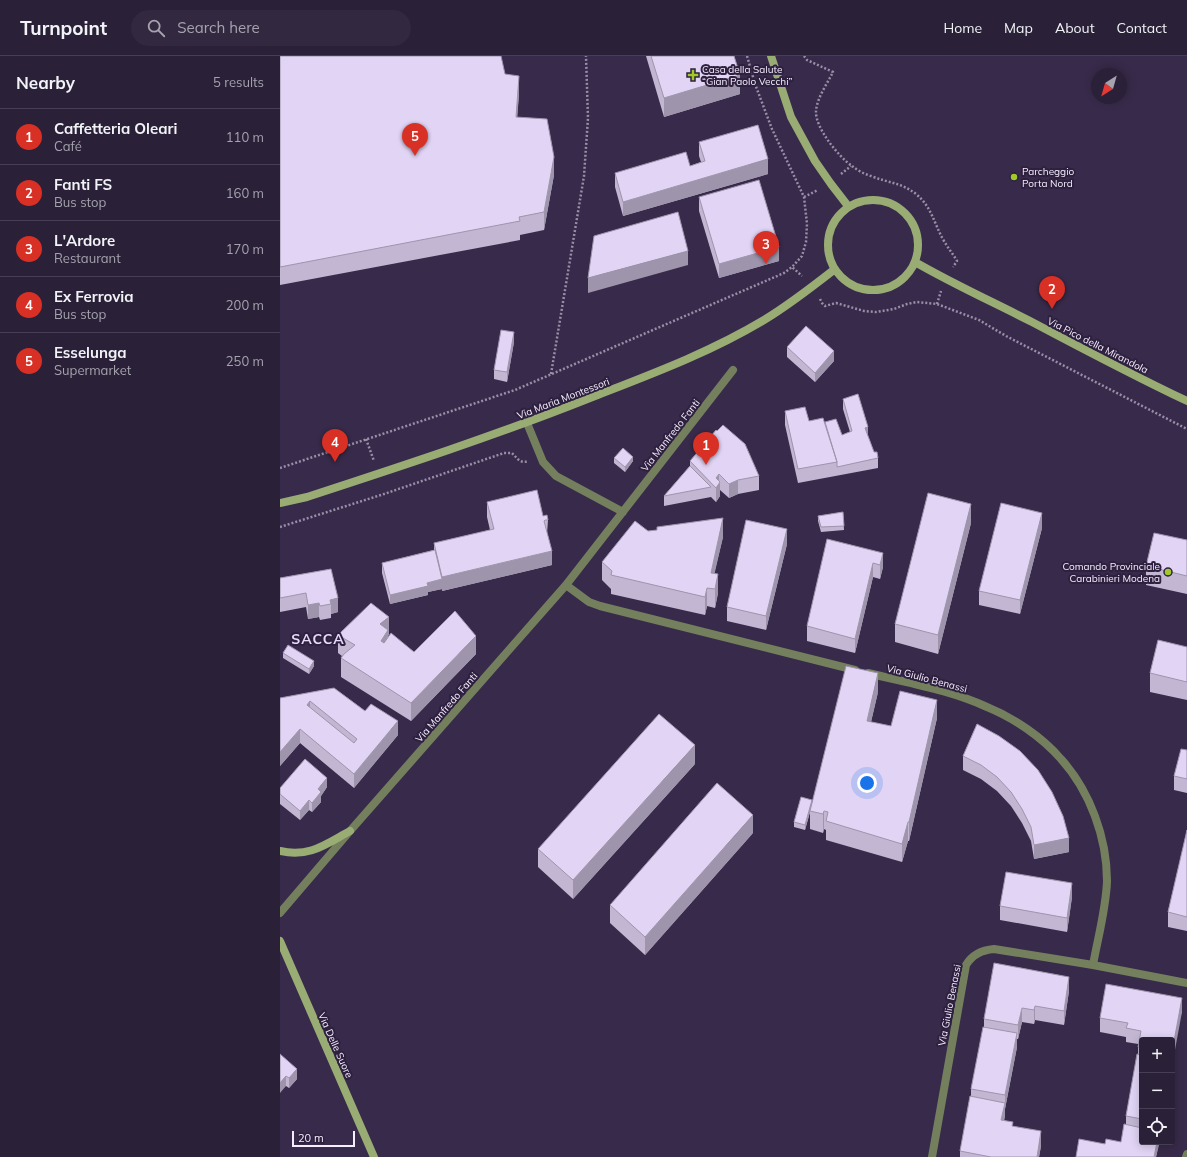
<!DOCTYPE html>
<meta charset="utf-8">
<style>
:root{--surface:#2a2038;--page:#322840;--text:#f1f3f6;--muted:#a5a3ae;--line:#463e53;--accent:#d93025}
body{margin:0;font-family:Mulish,sans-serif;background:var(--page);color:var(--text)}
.controls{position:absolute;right:12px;bottom:12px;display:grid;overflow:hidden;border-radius:4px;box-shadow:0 2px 10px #0003}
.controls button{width:36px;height:36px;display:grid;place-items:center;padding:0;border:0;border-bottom:1px solid var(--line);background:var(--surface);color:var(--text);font:20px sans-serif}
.compass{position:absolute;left:811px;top:12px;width:36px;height:36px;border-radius:50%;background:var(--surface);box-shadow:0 2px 10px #0003;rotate:217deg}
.scale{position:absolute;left:12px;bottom:10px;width:63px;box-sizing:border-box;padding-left:4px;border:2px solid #f5eeff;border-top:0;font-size:11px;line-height:14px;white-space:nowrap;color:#f5eeff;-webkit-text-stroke:3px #2e203f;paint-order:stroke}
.you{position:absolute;left:587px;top:727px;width:14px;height:14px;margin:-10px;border:3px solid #fff;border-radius:50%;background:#1a73e8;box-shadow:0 0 0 6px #1a73e833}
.badge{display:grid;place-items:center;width:26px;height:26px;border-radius:50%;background:var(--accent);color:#fff;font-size:13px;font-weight:700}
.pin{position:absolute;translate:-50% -33px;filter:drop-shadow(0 1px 2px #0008)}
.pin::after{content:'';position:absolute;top:21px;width:14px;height:12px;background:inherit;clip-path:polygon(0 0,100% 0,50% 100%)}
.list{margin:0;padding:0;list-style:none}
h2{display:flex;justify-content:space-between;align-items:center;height:52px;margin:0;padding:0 16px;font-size:17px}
h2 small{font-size:13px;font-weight:400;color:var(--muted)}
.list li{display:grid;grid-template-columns:26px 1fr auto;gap:12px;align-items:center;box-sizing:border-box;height:56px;padding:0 16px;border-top:1px solid var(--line)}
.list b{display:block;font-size:15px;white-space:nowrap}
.list p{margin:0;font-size:13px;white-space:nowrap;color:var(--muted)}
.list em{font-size:13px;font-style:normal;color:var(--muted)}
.icon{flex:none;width:22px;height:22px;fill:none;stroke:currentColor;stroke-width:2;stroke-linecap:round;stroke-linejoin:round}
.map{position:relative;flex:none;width:907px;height:1101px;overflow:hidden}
header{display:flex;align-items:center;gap:24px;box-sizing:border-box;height:56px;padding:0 20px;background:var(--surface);border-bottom:1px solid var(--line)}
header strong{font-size:19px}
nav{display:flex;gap:22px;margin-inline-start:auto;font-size:14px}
.search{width:280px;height:36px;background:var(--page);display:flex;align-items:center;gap:10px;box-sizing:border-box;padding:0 14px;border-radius:22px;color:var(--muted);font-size:15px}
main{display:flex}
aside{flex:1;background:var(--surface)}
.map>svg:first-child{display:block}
</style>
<header>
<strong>Turnpoint</strong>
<div class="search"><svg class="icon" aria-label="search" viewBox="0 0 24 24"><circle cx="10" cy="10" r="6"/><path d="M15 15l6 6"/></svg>Search here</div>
<nav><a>Home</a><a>Map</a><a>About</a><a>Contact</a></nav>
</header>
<main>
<aside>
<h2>Nearby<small>5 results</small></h2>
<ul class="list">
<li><span class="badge">1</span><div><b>Caffetteria Oleari</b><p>Café</p></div><em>110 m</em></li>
<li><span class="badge">2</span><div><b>Fanti FS</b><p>Bus stop</p></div><em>160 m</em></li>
<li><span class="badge">3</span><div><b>L'Ardore</b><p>Restaurant</p></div><em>170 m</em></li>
<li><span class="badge">4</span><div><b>Ex Ferrovia</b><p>Bus stop</p></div><em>200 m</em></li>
<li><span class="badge">5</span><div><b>Esselunga</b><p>Supermarket</p></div><em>250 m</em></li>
</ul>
</aside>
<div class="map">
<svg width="907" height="1101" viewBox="0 0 907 1101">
<rect width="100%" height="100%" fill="#382a4a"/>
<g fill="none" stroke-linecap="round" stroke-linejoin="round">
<path stroke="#998ea7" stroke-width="2.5" stroke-dasharray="2 2" stroke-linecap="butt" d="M467,0L475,28L492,73L524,141L527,168L526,186L522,200L512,211L522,220
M524,0L527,4L553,16C547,28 537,42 536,55C535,72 559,101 572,110C577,114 584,118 591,120C608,127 620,126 636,138C652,151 654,168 664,185C668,192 673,198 677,205L673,211
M561,118L571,110
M524,141L538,134
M540,243L542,247L545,250L556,247L584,255L596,256L614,253L627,248L637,246L657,248L699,264L726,280L907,373
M657,248L661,235
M271,318L304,120L308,62L306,0
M86,383L94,405
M0,412L235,334L504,217L512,211
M0,471L104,438L224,397H232C237,402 240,408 248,405"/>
<path stroke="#74805d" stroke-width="8" d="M247,367L263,406L276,420L343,456
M286,529L309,546L320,550L575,614
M588,617C628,627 670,634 707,651C734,662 762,681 781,703C810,735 827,782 827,825C826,853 818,881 813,909
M0,857L70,775L286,529L453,314
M652,1101L686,909C692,899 701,894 714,893L813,909L907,927
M906,1101L907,1098"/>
<path stroke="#99ac74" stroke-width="8" d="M491,0L511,61L535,105L551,128L568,150
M548 189a45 45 0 1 1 90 0a45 45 0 1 1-90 0Z
M635,206C673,228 713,246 752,266C803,293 854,320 907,345
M0,447L27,441C122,410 217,379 310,342C369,319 429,297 484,264C509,249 532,231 555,213
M0,795C29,802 46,788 70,775
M0,885L94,1101"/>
</g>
<path fill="#c2b6d3" d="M0,0L225,18L239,38L237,61L274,119L264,174L240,179V184L0,229Z
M366,0H454L460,38L384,61Z
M419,86L488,118L343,160L335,131V117L410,110L421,106L419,100Z
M419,141L499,205L439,222L419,155Z
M234,286L227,326L214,323V314Z
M507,291L554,305L535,326L507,301Z
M563,343L588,380L594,396L598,402V412L518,427L505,369V355L529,365L545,366L562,379L570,376L563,353Z
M334,402L353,405L345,416L334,407Z
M410,405L479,420V434L458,438L449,442L440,434V440L436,446L431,441L384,450V440L410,410Z
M207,446L263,460L268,464L267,478L272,509L162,535V533L148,536V539L110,548L102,517V507L154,494V487L210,474L207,461Z
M563,456L564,474L541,476L538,465V460Z
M691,467L658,598L615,586V568Z
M762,472L740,558L699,549V535Z
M368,475L443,481L434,518L438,537L435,552L427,550L425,559L331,538V533L322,524V506Z
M907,484V538L866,529V510Z
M507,488L486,574L447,565V551Z
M603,497V511L600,523L593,521L575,597L527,585V570Z
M51,513L58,556L51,558V562L40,564L39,561L28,563L26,551L0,556V522Z
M58,579L108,580V581L134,596L196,598L131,665L61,621V602L62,600L58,597Z
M907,591V644L870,636V617Z
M3,597L34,610L29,618L3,602Z
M54,632L118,679L74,732L20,687L0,710V642Z
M598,636L591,666L611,670L657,662L629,785H628L622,806L546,784V774L544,773L543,777L530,773V755Z
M697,668L789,796L754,803L751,785L742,767L731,750L717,735L701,723L683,714V700Z
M907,694V737L894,734V720Z
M415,708L293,843L258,811V793Z
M47,731L41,740V746L32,756L29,754L20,764L0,748V732Z
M532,749L525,774L514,771V766Z
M907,774V875L888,871V856Z
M473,777L365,899L330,867V849Z
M792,841L787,876L720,864V850Z
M789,935L784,969L755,964L754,968L742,966L738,983H737V991L725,1053L724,1064L761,1090L759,1101H680V1095L691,1041V1033L704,971V963Z
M902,956L892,984H862V1086H879L876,1101H796L825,1088L841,1086L846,1069V1060L858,998V988L846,986V981L820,976V962Z
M0,998L17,1023L9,1032L6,1030Z"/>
<path fill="#9e94ac" d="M460,19V38L384,61V42Z
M239,20V38L236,79V61Z
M274,101V119L264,174V156Z
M488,103V118L343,160V146Z
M499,191V205L439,222V208Z
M408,195V209L308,237V222Z
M234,276V286L227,326V316Z
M554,295V305L535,326V317Z
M588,371V380L585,372Z
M353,401V405L345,416V411Z
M439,418V428L440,426V440L436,446V422Z
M458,424V438L449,442V428Z
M691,448V467L658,598V579Z
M762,457V472L740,558V544Z
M443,462V481L431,533V517Z
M507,473V488L486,574V560Z
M272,495V509L162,535V521Z
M603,497V511L600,523V509Z
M593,507V521L575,597V583Z
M438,518V537L435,552V533Z
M162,523V533L148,536V539L110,548V539L147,527Z
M427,532V550L425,559V541Z
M58,542V556L51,558V548L50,544Z
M39,547V561L28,563V549Z
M109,561V579L108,580V593L100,586V568Z
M196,580V598L131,665V647Z
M34,605V610L29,618V613Z
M598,617V636L587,683V665Z
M657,644V662L629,785V766Z
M30,645V659L27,649Z
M118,665V679L74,732V718Z
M20,673V687L0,710V696Z
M415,689V708L293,843V824Z
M47,722V731L41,740V746L32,756V747L38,733Z
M29,744V754L20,764V755Z
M532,744V749L525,774V769Z
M544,755V773L543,777V758Z
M473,759V777L365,899V881Z
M628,766V785L622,806V788Z
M789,782V796L754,803V789Z
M792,827V841L787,876V862Z
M789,921V935L784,969V955Z
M902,942V956L892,1010V996Z
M755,950V964L754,968V954Z
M742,952V966L738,983V969Z
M737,977V991L725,1053V1039Z
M17,1013V1023L9,1032V1022Z
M6,1020V1030L0,1037V1027Z
M725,1047V1061L721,1078V1064Z
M761,1075V1090L759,1101H757Z
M877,1086H879V1089L876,1101H874Z"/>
<path fill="#e1d4f5" stroke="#9e94ac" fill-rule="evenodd" d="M0,0H221L225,18L239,20L236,61L267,63L274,101L264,156L239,161L240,165L0,211Z
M371,0H454L460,19L384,42Z
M478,69L488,103L343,146L335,117L406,96L410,110L425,105L419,86Z
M479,124L499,191L439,208L419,141Z
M398,156L408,195L308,222L314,180Z
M526,270L554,295L535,317L507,291Z
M221,274L234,276L227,316L214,314Z
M578,338L588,371L585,372L594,396H597L598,402L557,411V406L545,366L556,363L562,379L572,375L563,343Z
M525,351L529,365L543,362L557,406L518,413L505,355Z
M443,369L465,388L479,420L458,424L449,428L439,418L436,422L440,426L436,432L410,405L436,374L437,375Z
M343,392L353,401L345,411L334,402Z
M410,410L431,431L384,440Z
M257,434L263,460L267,459L268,464H265L264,465L272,495L162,521L154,487L214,473L207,446Z
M648,437L691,448L658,579L615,568Z
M721,447L762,457L740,544L699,535Z
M563,456L564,470L541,471L538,460Z
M443,462L431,517L438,518L435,533L427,532L425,541L331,519L332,515L322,506L355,465L368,475L377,474V471Z
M466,464L507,473L486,560L447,551Z
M874,477L907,484V520L866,510Z
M547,483L603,497L600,509L593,507L575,583L527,570Z
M155,494L162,523L147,527L148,530L110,539L102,507Z
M51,513L58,542L50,544L51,548L40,550L39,547L28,549L26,537L0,542V522Z
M91,547L109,561L100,568L108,574L101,585L104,587L111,577L134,596L175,555L196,580L131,647L61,602L64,598L75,589L58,579Z
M878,584L907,591V626L870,617Z
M8,589L34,605L29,613L3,597Z
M566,610L598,617L587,665L611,670L620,635L657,644L629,766H628L622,788L546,765L548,756L544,755L543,758L530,755Z
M54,632L85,655L91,648L118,665L74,718L20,673L0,696V642ZM30,645L77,683L74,687L27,649Z
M379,658L415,689L293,824L258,793Z
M697,668L719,680L740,695L758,714L772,736L783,760L789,782L754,789L751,771L742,753L731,736L717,721L701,709L683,700Z
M901,693L907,694V723L894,720Z
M25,703L47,722L38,733L41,736L32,747L29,744L20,755L0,738V732Z
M437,727L473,759L365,881L330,849Z
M521,741L532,744L525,769L514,766Z
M907,774V861L888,856Z
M726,816L792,827L787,862L720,850Z
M714,907L789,921L784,955L755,950L754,954L742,952L738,969L704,963Z
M826,928L902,942L892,996V984H862V992L858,991L861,975L846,972L848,967L820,962Z
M703,971L737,977L725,1039L691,1033Z
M0,998L17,1013L9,1022L6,1020L0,1027Z
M857,998L862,999V1063L846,1060Z
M690,1040L725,1047L721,1064L733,1066L732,1070L761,1075L757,1101H711L680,1095Z
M844,1068L862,1072V1086H877L874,1101H796L799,1083L825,1088L826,1083L841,1086Z"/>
<g fill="#a1c92a" stroke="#2e203f" stroke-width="1.5">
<path d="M411 13h4v4h4v4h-4v4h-4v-4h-4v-4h4z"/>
<circle cx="734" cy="121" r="4"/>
<circle cx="888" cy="516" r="4"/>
</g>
<g text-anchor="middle" stroke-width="4" stroke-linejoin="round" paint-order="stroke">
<g font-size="10" fill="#f5eeff" stroke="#2e203f" text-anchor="start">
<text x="422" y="17">Casa della Salute<tspan x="422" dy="12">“Gian Paolo Vecchi”</tspan></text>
<text x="742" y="119">Parcheggio<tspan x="742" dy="12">Porta Nord</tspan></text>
<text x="880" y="514" text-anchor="end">Comando Provinciale<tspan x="880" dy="12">Carabinieri Modena</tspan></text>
</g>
<g font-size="10" fill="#f5eeff" stroke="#2e203f">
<text transform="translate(818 289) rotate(27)" y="4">Via Pico della Mirandola</text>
<text transform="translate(283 342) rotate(-21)" y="4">Via Maria Montessori</text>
<text transform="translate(390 379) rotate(-52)" y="4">Via Manfredo Fanti</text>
<text transform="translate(647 622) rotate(15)" y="4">Via Giulio Benassi</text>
<text transform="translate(166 651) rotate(-49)" y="4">Via Manfredo Fanti</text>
<text transform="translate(669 949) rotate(-79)" y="4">Via Giulio Benassi</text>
<text transform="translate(56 989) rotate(66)" y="4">Via Delle Suore</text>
</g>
<g font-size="14" font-weight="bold" letter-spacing="1" fill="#e6d9fa" stroke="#2e203f">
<text x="38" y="588">SACCA</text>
</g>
</g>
</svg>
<div class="controls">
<button>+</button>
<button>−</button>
<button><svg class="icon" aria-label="locate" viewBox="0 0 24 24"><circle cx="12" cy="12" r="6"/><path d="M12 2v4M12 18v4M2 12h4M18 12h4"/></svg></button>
</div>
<svg class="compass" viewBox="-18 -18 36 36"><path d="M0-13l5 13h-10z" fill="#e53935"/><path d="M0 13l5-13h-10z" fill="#a5a3ae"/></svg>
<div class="scale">20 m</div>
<div class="you"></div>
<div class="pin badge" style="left:426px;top:409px">1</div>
<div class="pin badge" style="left:772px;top:253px">2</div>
<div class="pin badge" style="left:486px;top:208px">3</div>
<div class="pin badge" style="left:55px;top:406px">4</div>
<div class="pin badge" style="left:135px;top:100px">5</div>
</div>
</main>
